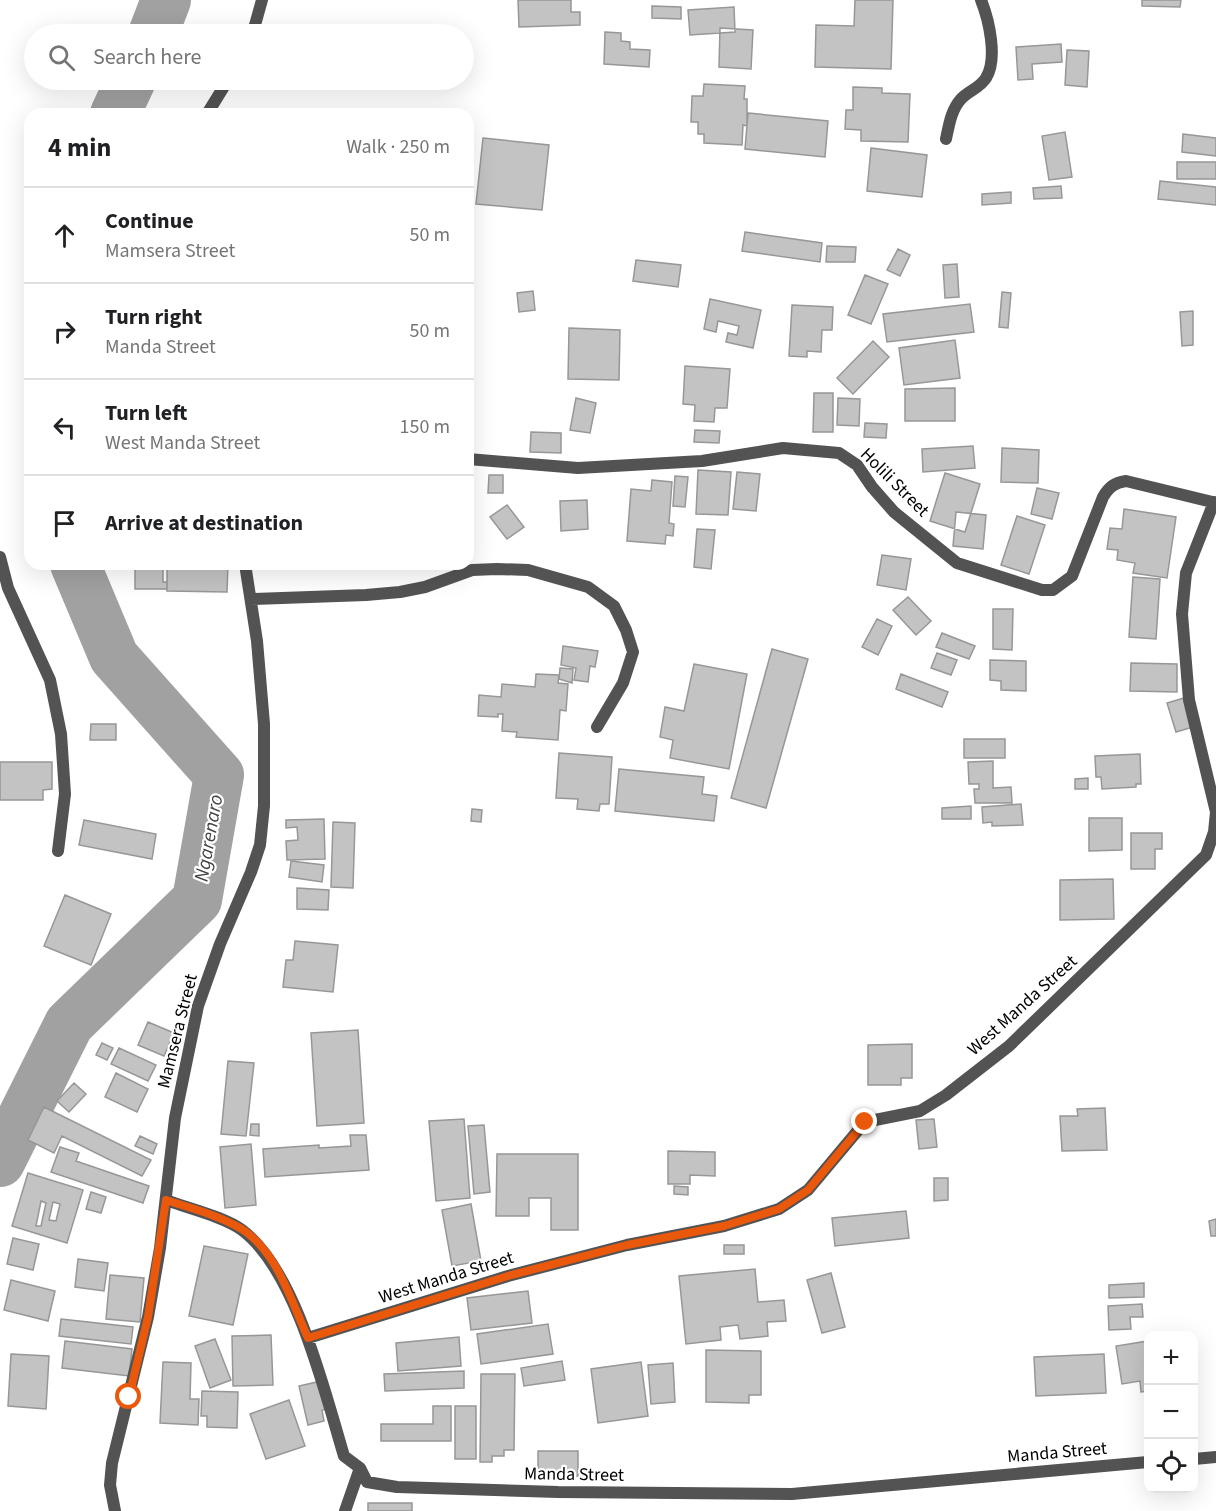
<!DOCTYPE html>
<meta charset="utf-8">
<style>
:root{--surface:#fff;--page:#f2f2f2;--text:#202124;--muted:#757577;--line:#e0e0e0}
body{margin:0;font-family:"Source Sans 3",sans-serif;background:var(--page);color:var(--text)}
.controls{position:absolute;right:18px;bottom:18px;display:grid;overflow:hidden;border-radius:12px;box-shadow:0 6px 24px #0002}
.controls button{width:54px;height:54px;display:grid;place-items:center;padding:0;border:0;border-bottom:2px solid var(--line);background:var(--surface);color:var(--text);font:30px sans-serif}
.stop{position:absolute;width:18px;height:18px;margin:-14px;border:4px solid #ea580c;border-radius:50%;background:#fff}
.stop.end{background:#ea580c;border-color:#fff;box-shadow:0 2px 6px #0008}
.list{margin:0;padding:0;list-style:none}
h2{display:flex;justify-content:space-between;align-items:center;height:78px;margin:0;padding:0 24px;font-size:26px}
h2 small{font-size:20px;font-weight:400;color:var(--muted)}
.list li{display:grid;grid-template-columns:39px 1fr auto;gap:18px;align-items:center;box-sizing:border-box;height:96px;padding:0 24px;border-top:2px solid var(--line)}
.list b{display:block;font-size:22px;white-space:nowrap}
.list p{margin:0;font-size:20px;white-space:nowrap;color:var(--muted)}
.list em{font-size:20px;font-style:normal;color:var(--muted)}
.icon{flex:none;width:33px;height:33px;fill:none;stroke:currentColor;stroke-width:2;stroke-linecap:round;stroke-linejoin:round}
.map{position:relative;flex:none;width:1216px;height:1511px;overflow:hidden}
.search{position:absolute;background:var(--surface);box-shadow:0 6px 24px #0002;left:24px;top:24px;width:450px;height:66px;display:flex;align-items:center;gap:15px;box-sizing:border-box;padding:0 21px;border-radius:33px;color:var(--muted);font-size:22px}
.panel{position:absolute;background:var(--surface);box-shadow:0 6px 24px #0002;left:24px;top:108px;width:450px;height:462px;border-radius:18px}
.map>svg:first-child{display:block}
</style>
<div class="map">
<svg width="1216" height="1511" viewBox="0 0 1216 1511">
<rect width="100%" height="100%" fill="#fff"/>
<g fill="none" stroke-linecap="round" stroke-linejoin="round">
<path stroke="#a1a1a1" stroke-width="50" d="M153,34L166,0
M115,114L131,80
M0,1162L69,1024L197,900L219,775L114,657L75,564"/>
</g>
<path fill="#c3c3c3" stroke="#979797" stroke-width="1.5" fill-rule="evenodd" d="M518,0H571V12H580V25L519,27Z
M855,0H893L891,69L815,67L816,25L854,26Z
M1142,0H1181L1180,7L1142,6Z
M652,6L681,7V19L652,18Z
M734,7L735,32L690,35L688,10Z
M720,28L753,30L751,69L719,67Z
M605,32L621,33V41L630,42V49L650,50L649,67L604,64Z
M1061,44L1062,62L1032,64L1033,79L1018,80L1016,47Z
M1067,50L1089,51L1087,87L1065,85Z
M704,84L745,86L744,99H747V126L743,125L742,145L704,143V134H698V122H691L692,96H703Z
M853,87L882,88V93L910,94L908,142L861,141V130L845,129L846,110H853Z
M748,113L828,121L825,157L745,149Z
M1065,132L1072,177L1049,180L1042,136Z
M1183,134L1216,138V156L1182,152Z
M483,138L549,145L542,210L476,204Z
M871,148L927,155L922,197L867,191Z
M1177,162H1216V179H1177Z
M1160,181L1216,187V205L1158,199Z
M1061,186L1062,198L1034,199L1033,188Z
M1011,192V203L982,205V194Z
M745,232L822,243L820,262L742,251Z
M827,246L856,247L855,262H826Z
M898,249L910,255L900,276L887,270Z
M636,260L681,265L678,287L633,281Z
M957,264L959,297L945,298L943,265Z
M865,275L888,284L871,324L848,315Z
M533,291L535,310L519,312L517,293Z
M1002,292L1011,293L1008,328L999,327Z
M710,299L761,310L753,348L726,342L728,333L737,335L739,326L718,321L716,332L704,329Z
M970,304L974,332L887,342L883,314Z
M792,305L833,307L832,330H822L821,352L807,351V357L789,356Z
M1193,311V345L1182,346L1180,312Z
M569,328L620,330L619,380L568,379Z
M955,340L960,378L904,385L899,348Z
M873,341L889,357L853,394L837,378Z
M685,366L730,369L727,408H715L714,422L694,421L695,405L683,404Z
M468,388H470V416H468Z
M955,388V421H905V389Z
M814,393H833V432H813Z
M576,398L596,403L590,433L570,430Z
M838,398L860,399L859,426L837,425Z
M865,423L887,424L886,438L864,437Z
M695,430L720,431L719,443L694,442Z
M531,432L561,433V453L530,452Z
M973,446L975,468L923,472L922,449Z
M1002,448L1039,450L1038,483L1001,482Z
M698,470L731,472L728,515L696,514Z
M737,472L760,474L756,511L733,509Z
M945,473L980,484L965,532L930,521Z
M489,475H503V493H488Z
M675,476L688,477L685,507L673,506Z
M652,480L672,482L669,523L674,524L673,536L666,535L665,544L627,541L631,489L651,491Z
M1037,488L1059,493L1052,519L1031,514Z
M587,500L588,529L561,531L560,501Z
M507,505L524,527L507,539L490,517Z
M1124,509L1176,517L1167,578L1133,573L1135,563L1117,560L1118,550L1107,549L1110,528L1122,529Z
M956,512L986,515L983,549L953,546Z
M1017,516L1045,525L1029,574L1001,565Z
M697,529L715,530L711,569L694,567Z
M882,555L911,559L906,590L877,585Z
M135,564L167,566V589H135Z
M163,564H228L227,592L167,591V582H163Z
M1133,577L1160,579L1156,639L1129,637Z
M908,597L931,621L916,635L893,610Z
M993,609H1013L1012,650L993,649Z
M877,619L892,626L878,655L862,647Z
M942,633L975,646L969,659L936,647Z
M563,646L598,651L595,667L590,666L588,682L574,680L576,668L561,665Z
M772,649L808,659L766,808L731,798Z
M937,653L957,660L951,675L931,668Z
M990,660L1026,661V691L1001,690V681L990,680Z
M1131,663L1177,664V692L1130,691Z
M694,664L747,674L729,769L670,758L673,740L660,737L665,707L684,711Z
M560,668L573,669L572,683L559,679Z
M536,674L559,675L558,683L568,684L566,711L560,710L558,740L516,737L517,732L502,731L503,714H498V717L478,716L479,695L501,697L502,684L535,687Z
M901,674L948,692L942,707L896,689Z
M1184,698L1193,727L1176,732L1167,703Z
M91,724H116V740H90Z
M964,739H1005V758H964Z
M559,753L612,757L609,804H600L599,811L577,809L578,799L556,798Z
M1140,754L1141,784H1136V787L1102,789L1101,777H1096L1095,756Z
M993,761V788L1011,787L1012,803H975L974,789H979V784H969L968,762Z
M0,762H52V789L43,790V800H0Z
M619,769L704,777L702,794L717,796L714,821L615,811Z
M1088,778V789H1075V779Z
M1021,804L1023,825L992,826V822L983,823L982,807Z
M971,806V819H942V808Z
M472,809L482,810L481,822L471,821Z
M1089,818H1122V850L1089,851Z
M324,819L325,859L287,860L286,841L298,840L297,827L286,828V820Z
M84,820L156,834L152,859L79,845Z
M333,822L355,823L353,888L331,887Z
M1131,833H1162V849H1155V869H1131Z
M291,861L324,865L322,882L289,877Z
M1113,879L1114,919L1060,920V880Z
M297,888L329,890L328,910L297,909Z
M65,895L111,914L91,965L44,946Z
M295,941L338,945L333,992L283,987L286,960H293Z
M148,1022L174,1033L164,1056L138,1045Z
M358,1030L364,1123L317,1126L311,1033Z
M102,1043L113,1048L107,1060L96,1055Z
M912,1044V1078H901V1085H868V1045Z
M119,1048L156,1065L148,1081L111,1064Z
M228,1061L254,1063L246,1136L221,1134Z
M116,1073L148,1089L137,1112L105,1097Z
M74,1083L86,1094L69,1112L57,1101Z
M44,1107L151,1160L142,1176L62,1136L54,1153L28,1140Z
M1105,1108L1107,1150L1062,1151L1060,1116H1078L1077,1109Z
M464,1119L470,1198L436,1201L429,1121Z
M934,1119L937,1147L919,1149L916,1120Z
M251,1124H259V1136L250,1135Z
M484,1125L490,1192L474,1194L468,1126Z
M350,1135H366L369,1170L265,1177L263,1149L319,1145V1148L351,1146Z
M140,1136L157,1144L153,1154L135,1146Z
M251,1144L256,1205L225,1208L220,1147Z
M60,1147L79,1153L76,1161L149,1186L143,1203L51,1172Z
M668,1151L715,1152V1176L690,1175V1184H668Z
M497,1154H578V1230H551V1198H529V1216H496Z
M28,1173L83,1190L67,1243L12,1226ZM41,1201L46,1203L41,1226H36ZM53,1202L60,1204L56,1221L49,1220Z
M934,1178H948V1200L934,1201Z
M674,1186L688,1187V1195L674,1194Z
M91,1192L106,1197L101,1213L86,1209Z
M471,1204L481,1261L452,1266L442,1210Z
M906,1211L909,1238L835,1246L832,1218Z
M1216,1219V1236H1211L1209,1221Z
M13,1238L39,1244L33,1270L7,1264Z
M724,1245H744V1254H724Z
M204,1246L248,1254L233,1325L189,1316Z
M78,1259L108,1263L104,1291L75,1287Z
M755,1269L758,1302L784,1300L786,1321L767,1322L768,1336L740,1339L738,1325L720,1327L721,1340L686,1344L679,1276Z
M831,1273L845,1327L822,1333L807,1280Z
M110,1275L144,1278L140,1322L106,1319Z
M11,1280L55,1291L48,1321L4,1310Z
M1144,1283V1297L1109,1298V1285Z
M528,1291L532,1323L471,1330L467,1298Z
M1142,1304L1143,1317H1130L1131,1329L1109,1330L1108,1306Z
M61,1319L133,1327L131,1344L59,1336Z
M548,1324L553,1354L481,1364L477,1334Z
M271,1335L273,1385L233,1386L232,1336Z
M459,1337L461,1366L398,1371L396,1343Z
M215,1339L231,1380L210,1388L195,1346Z
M65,1341L132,1349L129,1376L62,1368Z
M1148,1341V1391L1141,1392L1140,1381L1122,1384L1116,1346Z
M706,1350L761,1351V1395H749V1403L706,1402Z
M11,1354L49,1356L46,1409L8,1406Z
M1104,1354L1106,1393L1036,1396L1034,1357Z
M562,1361L565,1380L524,1386L521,1368Z
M163,1362L191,1363L190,1399H199L198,1425L160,1423Z
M641,1362L648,1416L598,1423L591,1369Z
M673,1363L675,1402L651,1404L648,1365Z
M464,1371V1388L385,1391L384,1374Z
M481,1374H515L514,1450H504V1456H492V1462H480Z
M321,1381L327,1409L322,1410L324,1421L308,1425L299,1386Z
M202,1391L238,1392L237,1428L207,1427V1416H201Z
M289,1400L305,1446L266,1459L250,1414Z
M433,1406H451V1441H381V1424H433Z
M455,1406H476V1459H455Z
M538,1451H578V1476L538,1477Z
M368,1503H412V1511H368Z"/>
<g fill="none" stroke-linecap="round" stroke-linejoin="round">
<path stroke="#535353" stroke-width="12" d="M251,34L255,25L262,0
M207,114L228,80
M946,139C949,125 951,110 961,99C968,91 980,88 986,78C998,59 989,20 981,0
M468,459L578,468L702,461L783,448L839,453L857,465L872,487L894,512L957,563L1042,590H1053L1072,576L1103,497C1109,487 1114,483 1126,481L1216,503
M0,557L8,588L50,680L61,734L65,794L58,851
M252,599L366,595L400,592L425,587L472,570L497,569L528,570L588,587L614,606L626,630L633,652L623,683L597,727
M166,1200C187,1208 225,1217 242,1230C296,1270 325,1393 344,1456L360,1468L367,1482L397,1487L558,1492L792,1494L1148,1462
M308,1338L508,1276L627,1245L724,1226L779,1209L808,1190L865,1122L920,1111L946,1095L1009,1046L1206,855L1214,832L1216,812L1189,700L1182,614L1186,573L1214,502
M1194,1459L1216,1457
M115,1511L110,1485L112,1463L148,1317L160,1248L175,1118L198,1006L220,944L251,872L260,845L264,806V724L257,641L245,564
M345,1511L360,1468"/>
</g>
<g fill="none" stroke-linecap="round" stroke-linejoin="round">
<path stroke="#ea580c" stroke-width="8" d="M129,1397L148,1317L166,1200C190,1208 218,1215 240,1228C277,1250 291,1301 308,1338L508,1276L627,1245L724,1226L779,1209L808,1190L865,1122"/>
</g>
<g text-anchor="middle" stroke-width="4.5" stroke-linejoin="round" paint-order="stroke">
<g font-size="18" fill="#000" stroke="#fff">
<text transform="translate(895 482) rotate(45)" y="6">Holili Street</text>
<text transform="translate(1022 1005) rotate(-42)" y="6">West Manda Street</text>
<text transform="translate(177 1031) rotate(-76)" y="6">Mamsera Street</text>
<text transform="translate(446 1277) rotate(-17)" y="6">West Manda Street</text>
<text transform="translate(1057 1452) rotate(-5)" y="6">Manda Street</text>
<text transform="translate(574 1474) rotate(1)" y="6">Manda Street</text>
</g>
<g font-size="20" font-style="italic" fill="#424242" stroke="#fff">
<text transform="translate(208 838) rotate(-80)" y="7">Ngarenaro</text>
</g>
</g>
</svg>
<div class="controls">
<button>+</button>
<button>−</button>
<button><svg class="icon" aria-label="locate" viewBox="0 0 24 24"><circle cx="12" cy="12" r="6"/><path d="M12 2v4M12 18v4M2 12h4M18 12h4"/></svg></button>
</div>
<div class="stop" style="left:129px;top:1397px"></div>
<div class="stop end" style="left:865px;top:1122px"></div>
<div class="search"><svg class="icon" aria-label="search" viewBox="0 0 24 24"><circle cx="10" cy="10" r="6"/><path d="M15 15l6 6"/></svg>Search here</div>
<section class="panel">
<h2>4 min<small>Walk · 250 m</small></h2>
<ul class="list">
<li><svg class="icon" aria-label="ahead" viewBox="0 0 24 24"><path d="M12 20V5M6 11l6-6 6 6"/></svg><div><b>Continue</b><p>Mamsera Street</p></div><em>50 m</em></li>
<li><svg class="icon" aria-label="right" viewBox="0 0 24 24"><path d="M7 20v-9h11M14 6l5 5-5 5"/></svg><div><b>Turn right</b><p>Manda Street</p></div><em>50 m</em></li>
<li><svg class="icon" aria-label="left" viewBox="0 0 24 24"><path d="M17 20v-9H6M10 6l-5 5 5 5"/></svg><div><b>Turn left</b><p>West Manda Street</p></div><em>150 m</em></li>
<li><svg class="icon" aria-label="arrive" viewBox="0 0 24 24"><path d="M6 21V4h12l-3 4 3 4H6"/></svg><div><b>Arrive at destination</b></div></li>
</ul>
</section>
</div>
